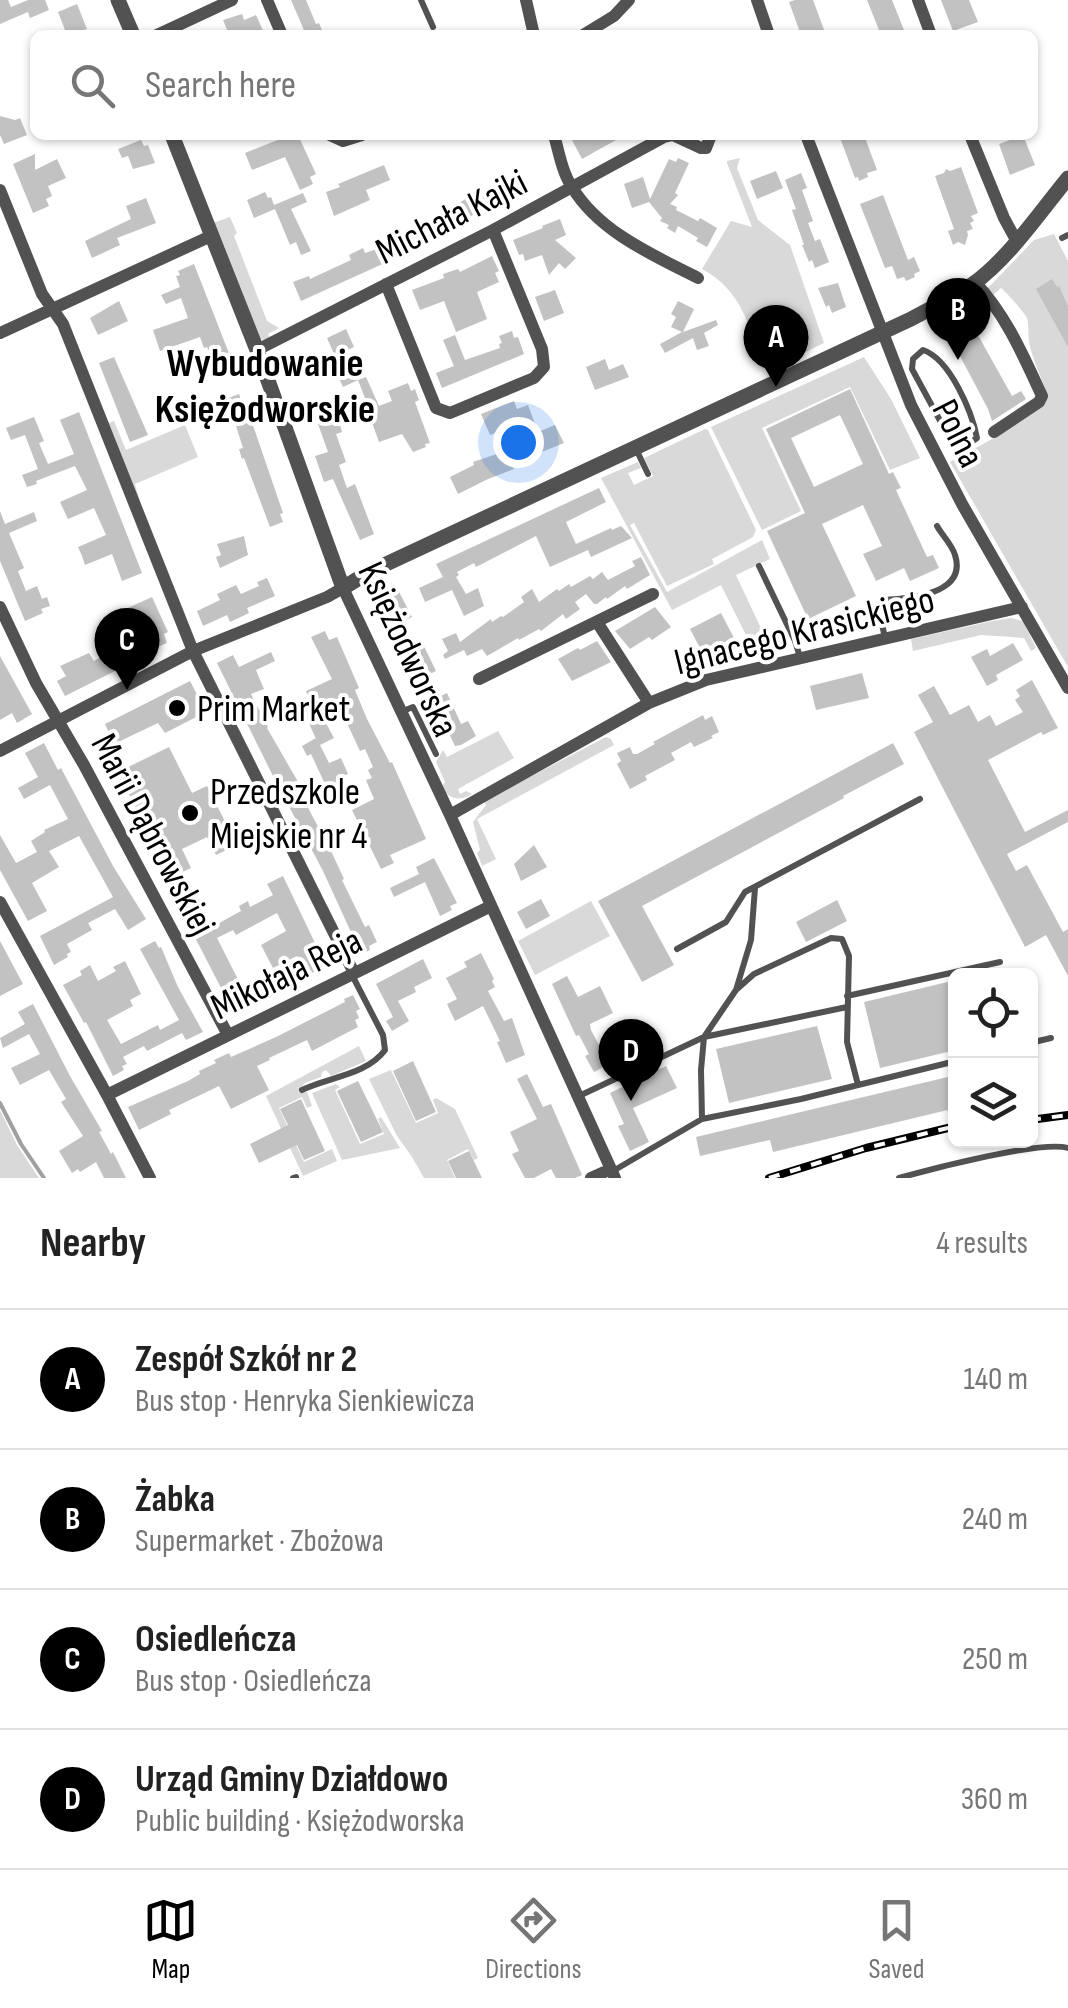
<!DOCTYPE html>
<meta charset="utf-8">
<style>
:root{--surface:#fff;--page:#f6f6f6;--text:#222;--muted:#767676;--line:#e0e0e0;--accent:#000}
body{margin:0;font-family:"Sofia Sans Condensed",sans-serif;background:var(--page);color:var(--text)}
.controls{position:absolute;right:30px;bottom:30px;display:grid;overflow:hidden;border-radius:15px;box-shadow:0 2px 8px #0004}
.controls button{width:90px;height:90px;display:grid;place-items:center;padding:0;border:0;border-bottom:2px solid var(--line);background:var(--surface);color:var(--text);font:50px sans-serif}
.you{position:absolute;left:518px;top:442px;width:35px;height:35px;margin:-25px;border:8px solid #fff;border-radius:50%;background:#1a73e8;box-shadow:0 0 0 15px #1a73e833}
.badge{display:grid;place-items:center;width:65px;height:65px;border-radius:50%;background:var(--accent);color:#fff;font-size:32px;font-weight:700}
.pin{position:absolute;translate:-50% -82px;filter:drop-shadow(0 2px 5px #0008)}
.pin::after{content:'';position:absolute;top:52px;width:35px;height:30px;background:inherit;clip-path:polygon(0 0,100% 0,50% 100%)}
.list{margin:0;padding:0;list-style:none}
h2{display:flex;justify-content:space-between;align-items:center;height:130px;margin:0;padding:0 40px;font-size:42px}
h2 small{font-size:32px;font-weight:400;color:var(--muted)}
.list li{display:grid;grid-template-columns:65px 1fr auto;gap:30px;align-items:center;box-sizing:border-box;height:140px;padding:0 40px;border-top:2px solid var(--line)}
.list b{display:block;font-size:38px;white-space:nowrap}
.list p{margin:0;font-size:32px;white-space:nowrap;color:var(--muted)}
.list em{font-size:32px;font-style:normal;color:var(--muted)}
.icon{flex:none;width:55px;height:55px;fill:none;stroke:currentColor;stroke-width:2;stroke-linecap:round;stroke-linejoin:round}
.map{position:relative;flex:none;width:1068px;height:1178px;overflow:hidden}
.search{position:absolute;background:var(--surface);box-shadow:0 2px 8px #0004;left:30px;right:30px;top:30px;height:110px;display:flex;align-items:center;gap:25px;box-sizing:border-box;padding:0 35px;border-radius:15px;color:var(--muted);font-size:38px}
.sheet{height:690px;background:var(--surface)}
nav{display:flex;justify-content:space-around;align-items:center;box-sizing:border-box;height:140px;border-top:2px solid var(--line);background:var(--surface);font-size:28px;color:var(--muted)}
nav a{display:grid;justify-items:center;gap:5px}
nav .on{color:var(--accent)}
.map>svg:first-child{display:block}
</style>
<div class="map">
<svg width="1068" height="1178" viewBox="0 0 1068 1178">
<rect width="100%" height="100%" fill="#fff"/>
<path fill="#d9d9d9" d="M740,158L737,168L758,220L790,245L824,343L767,371C748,330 745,292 702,269L731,221L752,227L727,163V161Z
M230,217L237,233L234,236L267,321L279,328L268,334L270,338L264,340L260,339L213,223Z
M1054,234L1068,261V667L950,462L994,438L1045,389C1040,374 1032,358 1029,342C1028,334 1029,325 1027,318C1025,313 1005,291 1001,288L993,295L987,289L1034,240Z
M864,357L891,399L920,458L890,470L850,387L762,428L801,511L762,530L711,427Z
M114,421L126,450L185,425L198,457L135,484L141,506L109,423Z
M705,429L708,430L756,530L753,537L712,559L714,564L667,586L634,523L630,525L667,592L762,540L770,559L736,575L766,639L774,636L775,640L780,638L783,644L754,651L721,585L672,610L601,478L638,462L641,468L628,473L634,485L653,476L644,458Z
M1011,618L1023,621L1036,648L1031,651L1024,638L981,635L913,651L911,639L992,621Z
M498,731L514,758L458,789L460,794L466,791L472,794C460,802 450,799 441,788L445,782L436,762L443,750L447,757Z
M606,737L611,739L614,745L477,819L496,859L482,866L477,853L480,850L473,822L486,805L484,801Z
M591,901L610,936L535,975L518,941Z
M359,1046L366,1061L331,1076L326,1070L322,1072L321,1077L305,1083L300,1088L301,1093L307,1092L312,1106L307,1108L302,1097L279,1108L304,1162L332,1149L337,1161L303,1176L266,1096Z
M391,1070L416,1123L438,1113L433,1100L436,1098L455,1109L478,1158L474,1160L468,1149L447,1160L455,1178H424L412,1157L397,1136L369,1079Z
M336,1084L340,1087L335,1090L360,1144L384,1134L378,1119L381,1117L400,1148L342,1160L312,1093Z
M0,1110L17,1145L39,1178H0Z"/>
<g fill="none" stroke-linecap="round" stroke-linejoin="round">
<path stroke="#a0a0a0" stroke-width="4" d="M0,1103L21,1144L44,1178"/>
</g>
<path fill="#c2c2c2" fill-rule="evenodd" d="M0,0H8L11,7L28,0H45L49,10L30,18L28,12L0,24Z
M291,0H306L316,24L319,23L324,35H306Z
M795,0H813L826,35H801L789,2Z
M867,0H892L906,35H881Z
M941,0H969L978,22L953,31Z
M77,4L87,29L67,35L58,12Z
M242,14L244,20L256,15L265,35H229L223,20Z
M0,116L15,120L20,118L27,135L4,144L0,135Z
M278,135H298L316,174L310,177L313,184L300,190L285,157L252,170L245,153L280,139Z
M581,135H625L582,159L572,140Z
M839,135H864L877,170L867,173L868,177L859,181L858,177L855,178Z
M1023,135L1035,165L1010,175L999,144Z
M141,140L144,146L148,145L155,163L133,169L128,156L122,158L118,149Z
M35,154V170L57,159L66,178L48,186L52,196L46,199L49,206L33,213L13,164Z
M678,158L689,163L675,193L678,195L670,204L677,207L676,210L698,221L700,218L717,228L707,247L696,241L698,238L678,226L675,233L667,228L669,225L660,221L662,218L649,202L632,208L624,184L643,177L650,199L669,159L676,162Z
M384,165L390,180L366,190L370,200L334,216L326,192L340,187L338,184Z
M961,167L978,213L971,216L974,221L970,223L973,229L967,231L968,235L965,245L958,242L953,245L948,231L954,229L935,176L944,173L946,169L950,171Z
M776,171L783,188L757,199L750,181Z
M801,173L807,188L802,190L813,221L808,223L815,241L820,239L829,262L815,268L812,260L809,262L802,245H804L792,210L796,209L785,180Z
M503,182L510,195L434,236L427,223L472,195L474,198Z
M265,192L268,198L271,197L274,205L303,193L307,202L291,209L311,251L301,255L296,242L290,245L275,209L254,218L247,200Z
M883,195L908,260L914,257L920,271L914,274L915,277L906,281L904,277L897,279L892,266L885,268L860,204Z
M146,198L156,223L117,238L120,245L92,258L85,241L131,219L126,206Z
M560,219L566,235L555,240L576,258L565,269L559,263L549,275L542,255L525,261L523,254L519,255L513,240L543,228L542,226Z
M405,232L413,247L387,262L301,301L293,282L309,276L310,279L351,260L349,255L363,248L365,253L377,249Z
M492,256L499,271L495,273L499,282L477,292L487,319L456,332L444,301L420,310L412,290L444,278L443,274L458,269L460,272Z
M194,264L236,371L221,377L211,350L209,351L207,347L204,348L200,337L160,351L153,330L188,318L181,298L166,304L161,295L180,287L176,276L180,275L178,271Z
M1052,279L1057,287L1059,286L1068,306V347L1036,289Z
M838,283L846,307L832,313L829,305L826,307L818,288Z
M555,290L564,313L544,321L535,297Z
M119,301L128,321L98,335L90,318Z
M678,301L694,309L683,332L716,320L718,325L704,333L709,346L697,350L693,338L665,353L660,344L682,332L671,327L676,317L671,314Z
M972,316L977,326L974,328L1012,396L1021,391L1026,399L992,421L988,409L951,339L954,338L949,329Z
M346,329L354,347L345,351L358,380L343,387L333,365L300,377L294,359L312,353L315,361L334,354L327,338Z
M512,331L514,338L518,337L524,354L442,388L436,373L454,366L443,340L455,335L465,360L500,348L499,344L502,343L499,336Z
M114,357L148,435L130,442L99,363Z
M605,359L609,370L623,364L629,377L595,390L586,367Z
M366,377L379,406L392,401L388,391L408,383L411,391L415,389L419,400L415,402L430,443L425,444L426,447L413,452L402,434L379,442L366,406H368L358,380Z
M850,389L889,474L893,472L901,488L896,490L927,557L933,555L939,568L910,581L904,568L876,581L863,554L882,546L863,505L822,524L856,596L808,619L767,531L805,513L766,429ZM840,415L863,464L814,487L791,438Z
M239,394L242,403L245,402L283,513L280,514L283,522L270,527L244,458L242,459L239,449L243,448L236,426L231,418L225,420L222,413L219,414L215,403Z
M514,401L517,409L528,405L538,432L555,425L564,443L512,464L514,469L488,479L458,494L450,477L474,465L473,462L517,447L510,427L490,435L481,414Z
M79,412L142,573L122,581L112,554L85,565L82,556L78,547L106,535L94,508L68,519L60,502L87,490L75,466L36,481L37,484L27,487L22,475L38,469L25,435L11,440L6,428L34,417L44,441L39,443L48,464L74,454L60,420Z
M333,416L335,422L339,421L342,432L336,434L346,462L339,465L347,488L355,484L374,534L360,540L333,479L324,482L315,456L328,452L317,421Z
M599,488L606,502L566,522L576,544L611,528L612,530L621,526L632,538L591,557L588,550L550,567L536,536L476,567L474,563L457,572L459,575L456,577L466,594L478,588L484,606L464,616L452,590L425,602L419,588L443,577L436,564Z
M0,511L5,524L34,512L37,521L9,533L24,568L18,571L26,591L37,586L42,599L47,597L50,606L41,609L43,613L25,621L0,561Z
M244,536L248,555L220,568L216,557L221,555L217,544Z
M641,557L650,575L627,589L625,586L607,599L606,597L597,604H594L586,594L575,602L580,609L566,619L563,614L541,631L539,629L519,640L518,638L487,656L482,649L467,656L464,650L445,659L443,655L448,651L442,639L456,633L460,642L491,619L492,622L501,616L503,617L524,602L521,597L532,589L539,602L557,589L559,591L569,584L571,587L590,576L593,579L602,572L608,580L635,566L632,561Z
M267,578L275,596L247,608L249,613L230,622L227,615L203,626L197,611L220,600L217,594L236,585L241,594L259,586L257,582Z
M395,584L412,617L397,624L387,603L383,605L379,597L381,590Z
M152,597L168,632L164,634L167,643L133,657L135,661L65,696L57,681L66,676L60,666L89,653L94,661L120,646L118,641L130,636L119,612Z
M655,607L671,627L652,640L649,637L630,649L615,631Z
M721,613L734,638L718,646L717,643L709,647L707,644L700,648L690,629Z
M325,631L329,640L337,637L359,688L355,690L367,719L390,763L392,762L426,839L390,855L394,863L381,869L352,810L374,799L366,780L372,778L368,770L373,767L365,749L360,751L338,704L320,712L334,738L320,745L329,763L341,758L348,774L337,779L344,793L332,799L311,754L307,756L302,746L316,738L317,741L306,717L293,723L286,708L309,698L306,691L332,679L311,637Z
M421,640L436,671L422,678L408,646Z
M597,641L611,662L572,681L558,659L578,648L580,650Z
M1013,643L1023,660L996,675L998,680L987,686L971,657L987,649L990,656Z
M271,652L275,661L256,670L264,689L251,694L268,727L267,728L301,787L298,789L331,851L344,879L342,880L365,927L369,925L377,942L369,946L370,950L361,954L323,871L275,780L217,663L233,655L239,667Z
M0,656L32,714L17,723L12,713L0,720Z
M862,673L869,698L816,710L810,686Z
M1032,680L1058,728L1043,735L1041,732L988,760L1025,832L1068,810V822L1007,854L1016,871L1027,865L1063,932L1068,929V976L1046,935L1025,947L914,732L933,722L918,695L934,686L950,715L969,705L978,722L990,715L996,726L1023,712L1015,700L1020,696L1016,690Z
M190,681L206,712L165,733L158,723L114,744L105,724Z
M447,693L461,724L468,721L476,736L461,745L455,746L433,700Z
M703,715L705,720L712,716L719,732L711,736L713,738L694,747L691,742L671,753L675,760L645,776L647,780L630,789L617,764L621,761L617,753L630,747L633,754H637L655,744L653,742Z
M44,743L58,770L61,768L113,866L146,919L128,930L115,909L88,923L92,930L67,944L71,952L67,954L68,957L54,965L40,936L113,897L79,836L49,851L59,867L32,883L47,911L28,921L0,870V835L16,863L37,852L31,841L45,832L44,830L68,819L50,785L24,799L18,788L38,777L25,753Z
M893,743L904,764L843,796L844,798L642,906L674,965L642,982L598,901Z
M169,747L192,793L207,786L237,845L216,855L207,837L182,849L191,868L170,878L118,772Z
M534,845L547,867L521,881L514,864Z
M434,858L457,903L450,906L452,910L440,916L425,882L394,897L390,888L419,874L416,867Z
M283,876L326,966L312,973L311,970L304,973L297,956L273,968L261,945L286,931L277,913L236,935L233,930L217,938L251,1005L234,1013L187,922L201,915L204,920L207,918L212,927L241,911L239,906L248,901L250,907L273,895L267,884Z
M541,899L550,916L526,929L517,912Z
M837,900L847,921L806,942L796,922Z
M0,941L23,984L0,996Z
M155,941L159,948L161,947L178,987L203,1032L186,1040L182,1033L147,1051L144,1046L123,1057L127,1064L122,1066L124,1070L113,1076L86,1022L84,1023L63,985L82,975L80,971L90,965L98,981L116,971L113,967L125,961L141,994L130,1000L133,1006L107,1020L121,1044L158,1025L160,1030L179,1020L140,949Z
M481,953L494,979L492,981L495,987L488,991L504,1021L512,1018L525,1055L506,1063L497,1042L500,1041L483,1006L455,1021L447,1004L457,999L446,978L467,967L464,962Z
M423,959L432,978L414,987L416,992L398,1001L409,1021L392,1031L386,1021L393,1017L376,984Z
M567,976L578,997L600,986L613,1013L590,1024L591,1030L609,1064L594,1072L585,1056L589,1054L579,1035L576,1036L552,984Z
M956,980V1050L880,1068L864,1002Z
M353,995L360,1009L356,1011L359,1018L355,1020L358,1027L312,1051L307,1040L269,1058L270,1060L257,1066L269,1090L231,1109L219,1086L169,1110L171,1114L139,1130L128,1107L188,1081L200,1074L199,1071L216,1063L214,1060L229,1053L231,1057L276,1037L345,1002L344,999Z
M33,1004L70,1076L102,1131L99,1132L111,1154L113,1152L126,1178H104L96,1162L80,1172L78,1169L72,1173L59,1151L83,1136L61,1102L66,1099L49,1070L20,1085L11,1068L40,1054L29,1034L3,1048L0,1038L25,1024L18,1012Z
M817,1026L832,1079L729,1103L716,1049Z
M413,1061L436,1112L416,1121L393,1071Z
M666,1066L677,1088L633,1108L649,1142L630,1151L618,1126L624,1124L610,1093Z
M527,1074L543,1107L551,1104L582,1175L575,1178H556L551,1169L534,1178H525L512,1154L519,1151L510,1132L537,1119L517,1079Z
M956,1075V1108L773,1152L770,1140L700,1156L696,1137Z
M358,1081L383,1132L361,1142L337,1091Z
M301,1099L325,1151L304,1160L297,1145L259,1163L250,1144L288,1125L280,1109Z
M469,1151L482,1178H456L448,1161Z"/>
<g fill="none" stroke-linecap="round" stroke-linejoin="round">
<path stroke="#525252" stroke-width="6" d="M421,0L433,27
M1062,238L1068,235
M923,350C950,359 972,412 977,438C966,446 959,451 950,439L912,369L913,359Z
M636,449L648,474
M759,566L795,641L800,657
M885,638L879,610L882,600C907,599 968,595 955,555C952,545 942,535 937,526
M403,711L413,707L436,754
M677,949L726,922L745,892L920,799
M736,990L754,974L831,938L842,939L849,956L847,1042L858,1085
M847,996L1000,962
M1030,1043L1051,1038
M302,1090C328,1077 367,1075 385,1050L383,1035L352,975
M579,1096L704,1037L847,1007
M702,1119L701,1070L704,1037L736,990L751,940L755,888
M613,1171L702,1119L801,1099L956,1061
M293,1178L296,1177
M899,1178C931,1169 1042,1140 1068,1148"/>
<path stroke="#525252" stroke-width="12" d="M267,0L282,35
M526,0L534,35
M757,0L769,35
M918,0L931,35
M157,35L232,0
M583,35L614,16L629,0
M330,135L343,141L362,135
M554,135C559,152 562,172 572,187C599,232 653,255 698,278
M673,135L701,148H706L711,135
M806,135L911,405L962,504L1068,688
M970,135L1004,218L1016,240
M0,190L42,294L63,324L193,651L354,973
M975,282C1006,315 1023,355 1042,396L1039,402L994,432
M386,284L436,408L450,413L534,378L544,367L542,349L493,230
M0,333L211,236
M257,350L493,230L664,137L673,135
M0,607L36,683L84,765L228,1035
M597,622L649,703
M479,679L653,594
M0,751L193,651L327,597L343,588L450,815L615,1178
M450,815L649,703L706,680L1022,607
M0,902L107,1095L150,1178
M107,1095L491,906
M591,1178L611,1169"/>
<path stroke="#525252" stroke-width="15" d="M118,0L133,35
M172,135L257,350L343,588L369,572L911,319C931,308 953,298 973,284C1009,258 1040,212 1068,178"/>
<defs>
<path id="rail" d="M1030,1120L1068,1115
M769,1178L866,1148L956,1126"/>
</defs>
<use href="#rail" stroke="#000" stroke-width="8"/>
<use href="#rail" stroke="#fff" stroke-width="4" stroke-dasharray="11" stroke-linecap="butt"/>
</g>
<g fill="#000" stroke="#fff" stroke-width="4">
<circle cx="177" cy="708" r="10"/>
<circle cx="190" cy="813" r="10"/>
</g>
<g text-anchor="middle" stroke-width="8" stroke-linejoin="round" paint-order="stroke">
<g font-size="38" fill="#000" stroke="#fff">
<text transform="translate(451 216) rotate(-27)" y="13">Michała Kajki</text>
<text transform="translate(959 433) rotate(63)" y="13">Polna</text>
<text transform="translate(804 630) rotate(-14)" y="13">Ignacego Krasickiego</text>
<text transform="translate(409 649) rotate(65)" y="13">Księżodworska</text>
<text transform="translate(154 834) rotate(62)" y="13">Marii Dąbrowskiej</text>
<text transform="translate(286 973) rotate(-26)" y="13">Mikołaja Reja</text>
</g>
<g font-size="38" fill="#000" stroke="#fff" text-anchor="start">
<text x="197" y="721">Prim Market</text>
<text x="210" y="804">Przedszkole<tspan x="210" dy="44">Miejskie nr 4</tspan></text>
</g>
<g font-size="40" font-weight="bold" fill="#000" stroke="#fff">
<text x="265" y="376">Wybudowanie<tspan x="265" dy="46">Księżodworskie</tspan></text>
</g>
</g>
</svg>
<div class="controls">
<button><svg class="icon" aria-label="locate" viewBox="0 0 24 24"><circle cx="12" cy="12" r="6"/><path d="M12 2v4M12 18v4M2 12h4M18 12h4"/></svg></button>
<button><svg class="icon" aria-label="layers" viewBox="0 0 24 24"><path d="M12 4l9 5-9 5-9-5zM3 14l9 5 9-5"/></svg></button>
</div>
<div class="you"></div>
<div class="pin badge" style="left:776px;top:387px">A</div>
<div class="pin badge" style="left:958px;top:360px">B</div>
<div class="pin badge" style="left:127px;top:690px">C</div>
<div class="pin badge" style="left:631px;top:1101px">D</div>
<div class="search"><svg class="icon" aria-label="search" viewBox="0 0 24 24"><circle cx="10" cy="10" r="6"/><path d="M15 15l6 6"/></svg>Search here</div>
</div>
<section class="sheet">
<h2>Nearby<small>4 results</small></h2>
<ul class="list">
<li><span class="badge">A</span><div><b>Zespół Szkół nr 2</b><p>Bus stop · Henryka Sienkiewicza</p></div><em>140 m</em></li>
<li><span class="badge">B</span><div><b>Żabka</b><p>Supermarket · Zbożowa</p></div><em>240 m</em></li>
<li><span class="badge">C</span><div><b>Osiedleńcza</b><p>Bus stop · Osiedleńcza</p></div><em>250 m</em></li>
<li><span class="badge">D</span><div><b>Urząd Gminy Działdowo</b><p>Public building · Księżodworska</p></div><em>360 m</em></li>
</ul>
</section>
<nav>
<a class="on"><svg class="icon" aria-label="map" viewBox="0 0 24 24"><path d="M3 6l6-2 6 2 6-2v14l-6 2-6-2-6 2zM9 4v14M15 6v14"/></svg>Map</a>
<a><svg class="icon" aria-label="directions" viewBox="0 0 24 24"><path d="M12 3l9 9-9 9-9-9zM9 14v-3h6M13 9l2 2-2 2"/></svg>Directions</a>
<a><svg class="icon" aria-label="saved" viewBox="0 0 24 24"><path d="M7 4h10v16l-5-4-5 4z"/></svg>Saved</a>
</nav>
